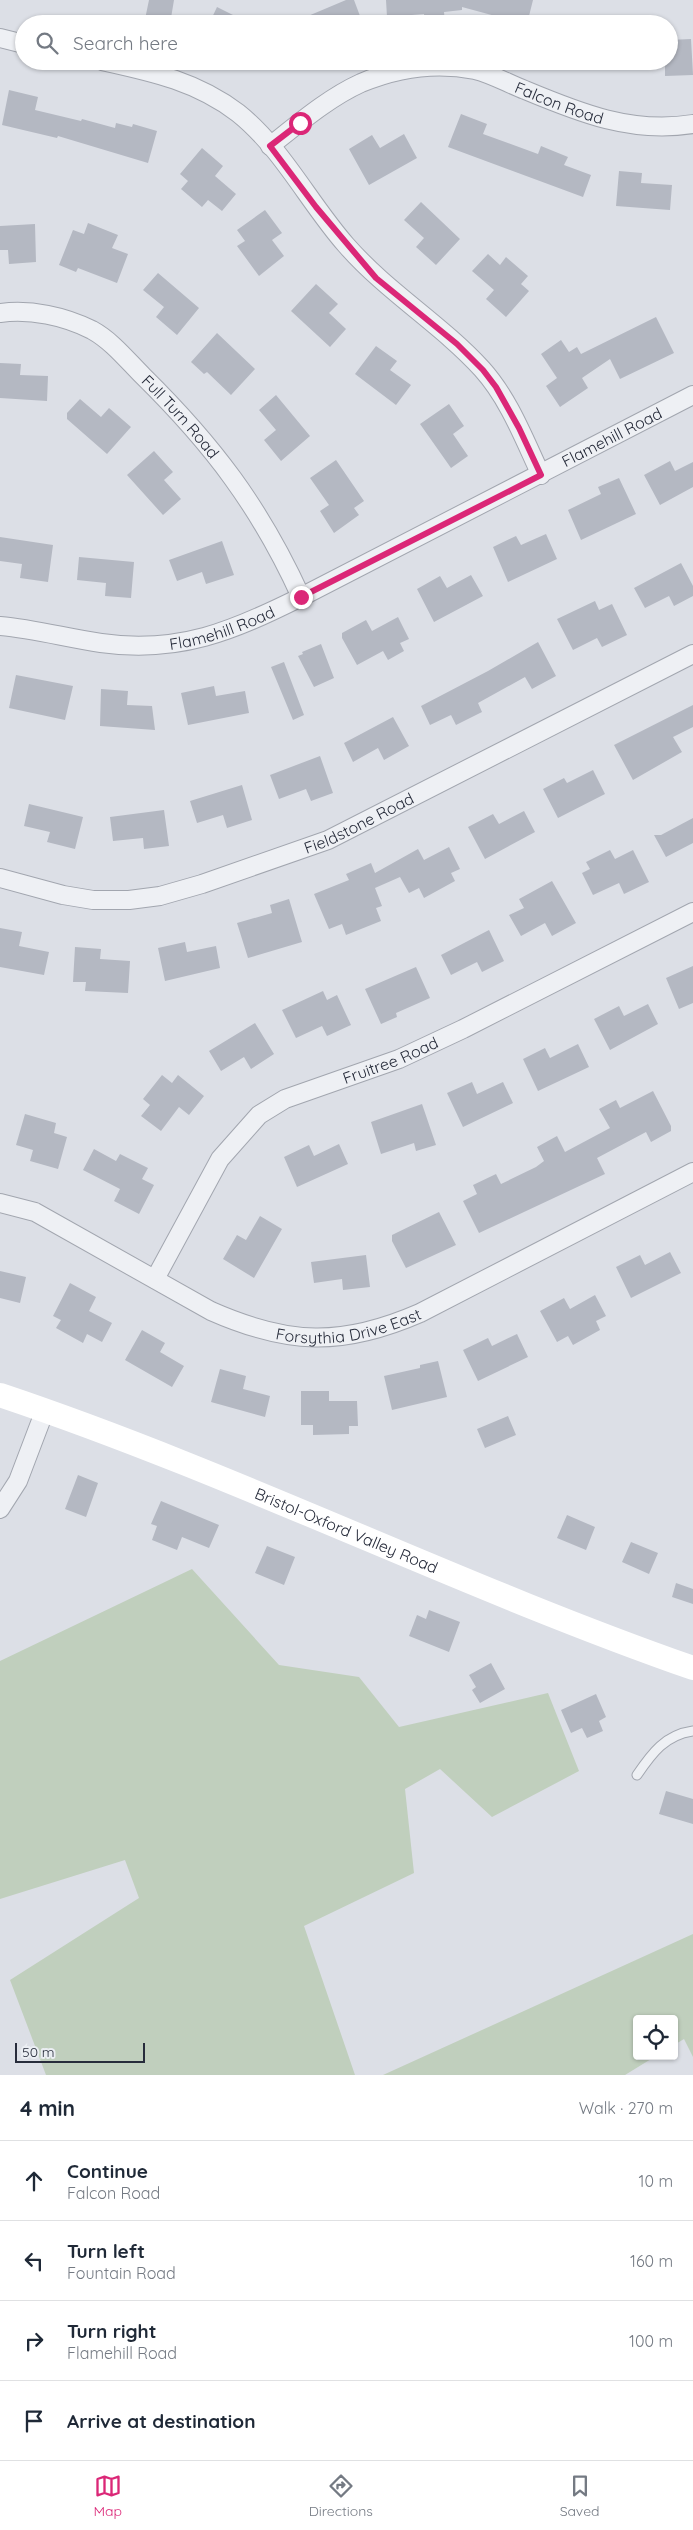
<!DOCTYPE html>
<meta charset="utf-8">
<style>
:root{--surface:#fff;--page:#f2f2f3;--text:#1f2937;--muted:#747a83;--line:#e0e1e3;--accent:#db2777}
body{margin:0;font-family:Quicksand,sans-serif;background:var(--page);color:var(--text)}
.controls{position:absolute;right:15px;bottom:15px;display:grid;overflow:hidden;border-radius:5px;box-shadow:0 1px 4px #0004}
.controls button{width:45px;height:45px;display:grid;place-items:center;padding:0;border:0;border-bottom:1px solid var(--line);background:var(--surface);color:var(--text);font:25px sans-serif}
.scale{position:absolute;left:15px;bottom:12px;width:130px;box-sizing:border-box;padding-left:5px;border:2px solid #272c3b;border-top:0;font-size:14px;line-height:18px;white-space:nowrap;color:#272c3b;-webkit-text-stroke:4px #ebeef3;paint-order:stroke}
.stop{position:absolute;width:15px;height:15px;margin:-11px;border:4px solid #db2777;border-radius:50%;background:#fff}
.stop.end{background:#db2777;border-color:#fff;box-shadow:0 1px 5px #0008}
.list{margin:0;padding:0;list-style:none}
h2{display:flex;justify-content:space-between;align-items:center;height:65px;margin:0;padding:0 20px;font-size:21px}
h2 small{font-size:16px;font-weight:400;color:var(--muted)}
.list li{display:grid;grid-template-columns:32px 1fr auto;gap:15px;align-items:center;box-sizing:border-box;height:80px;padding:0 20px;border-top:1px solid var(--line)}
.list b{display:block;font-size:19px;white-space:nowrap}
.list p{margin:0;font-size:16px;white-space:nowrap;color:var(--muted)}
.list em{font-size:16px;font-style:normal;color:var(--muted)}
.icon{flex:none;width:28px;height:28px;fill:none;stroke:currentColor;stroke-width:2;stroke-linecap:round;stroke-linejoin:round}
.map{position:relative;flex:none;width:693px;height:2075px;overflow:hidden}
.search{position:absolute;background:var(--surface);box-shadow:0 1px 4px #0004;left:15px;right:15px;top:15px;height:55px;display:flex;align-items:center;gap:12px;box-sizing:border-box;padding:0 18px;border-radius:28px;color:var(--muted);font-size:19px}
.sheet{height:385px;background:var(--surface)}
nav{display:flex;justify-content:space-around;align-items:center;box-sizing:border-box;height:70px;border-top:1px solid var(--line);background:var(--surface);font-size:14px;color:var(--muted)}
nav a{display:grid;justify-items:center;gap:2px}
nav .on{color:var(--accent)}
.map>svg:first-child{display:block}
</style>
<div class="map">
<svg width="693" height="2075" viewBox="0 0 693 2075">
<rect width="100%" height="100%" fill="#dcdfe6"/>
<path fill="#c0cfbd" d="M192,1569L279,1665L359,1677L399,1727L548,1693L579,1771L492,1817L440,1769L405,1789L414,1873L304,1926L355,2075H46L10,1980L139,1898L125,1860L0,1899V1661Z
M693,1934V2057L684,2039L674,2045V2019H637V2056H656L625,2075H383Z"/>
<path fill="#b4b8c2" d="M149,0H174L170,24H144Z
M346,0H354L363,24H289Z
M386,0H533L527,24H497L499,17L462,7V10L444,12L445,22L425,24L424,14L387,17Z
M217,7L251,24H209Z
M691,39L693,75L665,76V61H669V40Z
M9,90L38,97L35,110L81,121L82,119L115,128L116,123L132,127L133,124L157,131L148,163L58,136L57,138L2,125Z
M461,114L487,124L483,134L538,154L541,146L568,157L564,165L591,175L583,197L448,147Z
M404,134L417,158L369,185L349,149L372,135L380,148Z
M202,148L223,166L215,176L236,194L222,211L208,200L202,207L181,189L188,181L180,174Z
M619,171L642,173L641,183L672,185L670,210L616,206Z
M421,202L460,239L436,265L416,247L424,238L404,220Z
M265,210L282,233L272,240L284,256L259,276L237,246L245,241L237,230Z
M88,223L118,235L112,248L128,254L117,283L78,268L76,272L59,265L73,230L84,234Z
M35,224L36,262L9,264L8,250H0V226Z
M488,254L500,265L506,257L528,276L521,284L529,291L506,317L486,299L494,290L472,271Z
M158,273L199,308L177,335L156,317L164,307L143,290Z
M316,284L338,304L329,313L346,329L330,347L291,311Z
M656,317L674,353L620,379L610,359L582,378L588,388L560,407L546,386L557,378L541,354L561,340L569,352L577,347L581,354Z
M217,333L255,369L231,395L207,372L204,374L191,362Z
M376,346L397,361L390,370L411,385L396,405L355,374Z
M0,363L21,364L20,375L48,376L47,401L0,398Z
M276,395L310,436L281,461L264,440L276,430L259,410Z
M80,399L101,417L109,408L131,427L107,454L67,419V413Z
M449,404L464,426L453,434L468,456L451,468L420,424Z
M154,451L173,472L164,480L181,499L163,515L127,475Z
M336,460L364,501L354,508L359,515L334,533L320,511L329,505L310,478Z
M670,461L675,471L693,462V487L660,505L644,475Z
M619,478L636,514L581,540L568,510L601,494L598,487Z
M546,534L557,559L508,582L493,547L516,536L521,545Z
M0,537L53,545L48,582L20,578L22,564L0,561Z
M222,541L234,575L206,584L202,572L177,581L169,560Z
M79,557L134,562L131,598L105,596L106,583L77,580Z
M681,563L693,586V596L674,606L669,596L645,608L634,588Z
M471,575L483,596L434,622L417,589L440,576L447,588Z
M595,601L599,610L612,604L627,635L602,647L597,638L573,650L557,619Z
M398,617L409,639L400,643L404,651L388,660L383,651L357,665L342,638V633L366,620L372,631Z
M538,642L556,676L532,689L525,677L478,703L482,712L456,725L451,715L430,725L421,706L488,671Z
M321,644L334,678L314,687L298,656L303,654L302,652Z
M284,662L304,715L293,720L271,667Z
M16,675L73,686L65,720L9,708Z
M214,686L216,696L245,691L249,713L188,725L181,693Z
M101,689L128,691L127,705L152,706L155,730L100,726Z
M693,705V727L673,737L682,752L633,780L614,745Z
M393,717L409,746L384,760L378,748L353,762L344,743Z
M320,756L333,793L311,801L306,789L279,799L270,775Z
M593,770L605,794L558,818L543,789L564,778L567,783Z
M242,785L252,820L227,828L223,815L197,823L190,801Z
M29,804L83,817L75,849L47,842L50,832L24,826Z
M164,810L169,846L144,849L143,838L113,841L110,817Z
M524,811L535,832L485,859L468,827L493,814L499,824Z
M693,818V843L666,857L654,835H661Z
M449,847L460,869L451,873L455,881L424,898L419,888L409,893L400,877L375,888L382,906L376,908L381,921L346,935L342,924L329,929L314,894L349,880L346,874L371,863L375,873L418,849L424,860Z
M610,850L615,859L633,850L649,882L624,894L619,883L593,895L582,873L590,869L586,862Z
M552,881L576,923L552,936L545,923L521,936L509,915L524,908L519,899Z
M289,899L302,942L248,958L237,923L272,913L270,905Z
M0,928L22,932L19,946L49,952L44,975L0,967Z
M489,930L504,961L482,972L477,962L451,975L441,955Z
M185,942L187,952L216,946L220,968L165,981L158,948Z
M75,947L101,949L100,959L130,961L128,993L85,991L86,982H73Z
M693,966V1003L679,1009L666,978Z
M416,967L430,998L396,1013L397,1017L381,1024L365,989Z
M323,991L327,1000L337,995L351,1025L327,1036L322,1026L296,1038L282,1010Z
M648,1004L658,1024L610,1050L594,1019L619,1006L624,1016Z
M255,1023L274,1054L251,1069L244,1057L221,1071L209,1051Z
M578,1044L589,1067L538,1091L523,1059L545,1048L550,1058Z
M162,1075L172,1083L178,1075L204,1096L189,1115L179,1107L161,1131L141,1116L150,1105L143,1099Z
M472,1082L477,1094L503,1082L513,1103L463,1127L447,1093Z
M653,1091L671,1126V1131L651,1142L646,1132L597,1158L605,1174L479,1233L463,1201L477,1194L473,1185L496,1174L501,1184L536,1167L544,1161L537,1147L557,1136L565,1152L610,1128L599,1109L616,1100L620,1108Z
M422,1104L436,1145L416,1151L414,1143L381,1154L371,1122Z
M25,1114L56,1123L54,1133L67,1137L58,1169L30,1161L33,1150L16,1145Z
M339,1144L348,1164L297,1187L284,1157L309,1145L314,1156Z
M94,1149L116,1161L120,1154L148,1168L142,1179L154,1185L139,1214L114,1201L120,1189L83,1170Z
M439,1212L456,1245L406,1268L392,1241V1235Z
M260,1216L282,1229L254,1278L223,1259L237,1235L246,1240Z
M670,1252L681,1273L631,1298L616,1267L640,1255L645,1265Z
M366,1255L370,1287L343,1290L342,1279L314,1283L311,1262Z
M0,1271L26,1277L20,1303L0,1298Z
M70,1283L96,1297L89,1311L112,1323L102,1342L87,1334L83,1343L56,1328L61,1320L53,1316Z
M595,1295L606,1316L596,1321L600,1330L573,1345L568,1336L557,1342L540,1311L564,1298L570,1309Z
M142,1330L165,1343L160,1352L184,1366L172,1387L125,1360Z
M517,1334L528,1357L478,1381L463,1350L488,1338L492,1346Z
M438,1361L447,1397L392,1410L384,1376L420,1368V1365Z
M220,1369L246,1376L243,1389L270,1396L265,1417L211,1402Z
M301,1391H329V1401H357L358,1426H349V1434L313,1435V1425H301Z
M508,1416L516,1435L485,1448L477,1429Z
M78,1475L98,1483L86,1517L65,1509Z
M161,1501L219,1525L209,1548L182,1537L177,1550L152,1540L157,1526L151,1524Z
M567,1515L595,1527L586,1550L557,1538Z
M631,1542L658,1553L649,1574L622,1562Z
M267,1546L295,1557L284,1585L255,1573Z
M676,1583L693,1589V1604L672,1597Z
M429,1610L460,1622L449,1652L409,1636L417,1615L426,1619Z
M491,1663L505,1689L480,1703L472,1690L476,1687L469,1675Z
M596,1694L606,1717L599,1721L603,1731L587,1738L582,1728L571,1733L561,1710Z
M666,1791L693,1799V1824L659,1814Z"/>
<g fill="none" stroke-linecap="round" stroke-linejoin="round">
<defs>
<path id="lane" d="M637,1775C652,1753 665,1735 693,1731"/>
<g id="street">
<path d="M0,38L24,44"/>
<path d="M102,61C152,72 196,81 238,113C282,148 309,203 346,245C387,292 441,324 482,369C509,399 524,439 541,475"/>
<path id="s1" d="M270,146C298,124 328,98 361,83C397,68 436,62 475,70C492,74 509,84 525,90C580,113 632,134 693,124"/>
<path id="s2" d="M0,313C31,309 64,316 92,330C112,341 127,360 143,376C213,445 260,507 301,597"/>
<path id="s3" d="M0,626C34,629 67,638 101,643C179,654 233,631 301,597L693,395"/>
<path id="s4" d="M0,878L63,895L93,900H129L160,896L202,884L328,840L693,654"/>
<path id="s5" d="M0,1203L35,1212L211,1311C288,1345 342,1347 420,1313L693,1172"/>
<path id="s6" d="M155,1279L220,1159L259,1115L285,1099L399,1059L463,1029L693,912"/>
<path d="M0,1509L18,1481L45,1410"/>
</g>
</defs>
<use href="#lane" stroke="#a2a6af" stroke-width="11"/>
<use href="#street" stroke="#a2a6af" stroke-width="20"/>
<use href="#lane" stroke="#eef0f4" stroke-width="9"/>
<use href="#street" stroke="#eef0f4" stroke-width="18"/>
<path stroke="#fff" stroke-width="24" id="s7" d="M0,1395C236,1474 458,1586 693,1668"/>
</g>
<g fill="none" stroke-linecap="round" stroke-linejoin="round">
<path stroke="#db2777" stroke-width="6" d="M300,123L270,146L316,207L376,278L457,344L483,370L496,387L519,428L541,475L301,597"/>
</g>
<g text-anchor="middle" stroke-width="4.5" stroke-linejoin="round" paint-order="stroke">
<g font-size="16" fill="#272c3b" stroke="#ebeef3">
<text dy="6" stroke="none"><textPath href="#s1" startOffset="318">Falcon Road</textPath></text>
<text dy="6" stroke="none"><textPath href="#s2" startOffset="219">Full Turn Road</textPath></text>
<text dy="6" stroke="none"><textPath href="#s3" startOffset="661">Flamehill Road</textPath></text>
<text dy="6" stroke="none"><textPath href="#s3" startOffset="226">Flamehill Road</textPath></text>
<text dy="6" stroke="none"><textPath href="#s4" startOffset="375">Fieldstone Road</textPath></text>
<text dy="6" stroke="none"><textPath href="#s6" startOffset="338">Fruitree Road</textPath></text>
<text dy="6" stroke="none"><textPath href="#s5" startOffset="381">Forsythia Drive East</textPath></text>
<text dy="6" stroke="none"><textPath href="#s7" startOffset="372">Bristol-Oxford Valley Road</textPath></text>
</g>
</g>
</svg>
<div class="controls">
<button><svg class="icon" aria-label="locate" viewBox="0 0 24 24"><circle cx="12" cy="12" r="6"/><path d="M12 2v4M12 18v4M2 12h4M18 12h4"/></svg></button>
</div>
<div class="scale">50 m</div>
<div class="stop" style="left:300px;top:123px"></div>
<div class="stop end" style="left:301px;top:597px"></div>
<div class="search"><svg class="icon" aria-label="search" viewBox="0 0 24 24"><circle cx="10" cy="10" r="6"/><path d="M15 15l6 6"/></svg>Search here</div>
</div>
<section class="sheet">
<h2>4 min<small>Walk · 270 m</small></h2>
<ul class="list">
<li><svg class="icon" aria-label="ahead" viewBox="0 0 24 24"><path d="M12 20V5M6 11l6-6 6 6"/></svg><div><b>Continue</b><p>Falcon Road</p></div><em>10 m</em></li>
<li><svg class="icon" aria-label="left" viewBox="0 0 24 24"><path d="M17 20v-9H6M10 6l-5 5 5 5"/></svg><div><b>Turn left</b><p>Fountain Road</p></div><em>160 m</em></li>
<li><svg class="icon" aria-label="right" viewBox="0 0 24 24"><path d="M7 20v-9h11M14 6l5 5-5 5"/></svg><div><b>Turn right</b><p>Flamehill Road</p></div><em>100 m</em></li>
<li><svg class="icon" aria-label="arrive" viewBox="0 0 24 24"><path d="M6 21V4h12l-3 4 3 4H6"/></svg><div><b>Arrive at destination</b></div></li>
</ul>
</section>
<nav>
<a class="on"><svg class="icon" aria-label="map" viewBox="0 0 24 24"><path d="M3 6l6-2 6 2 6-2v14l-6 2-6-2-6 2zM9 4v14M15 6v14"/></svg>Map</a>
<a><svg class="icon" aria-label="directions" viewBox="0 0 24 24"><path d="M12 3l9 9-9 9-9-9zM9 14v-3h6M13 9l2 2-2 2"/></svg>Directions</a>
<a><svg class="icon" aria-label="saved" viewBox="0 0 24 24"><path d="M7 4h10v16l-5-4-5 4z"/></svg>Saved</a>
</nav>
